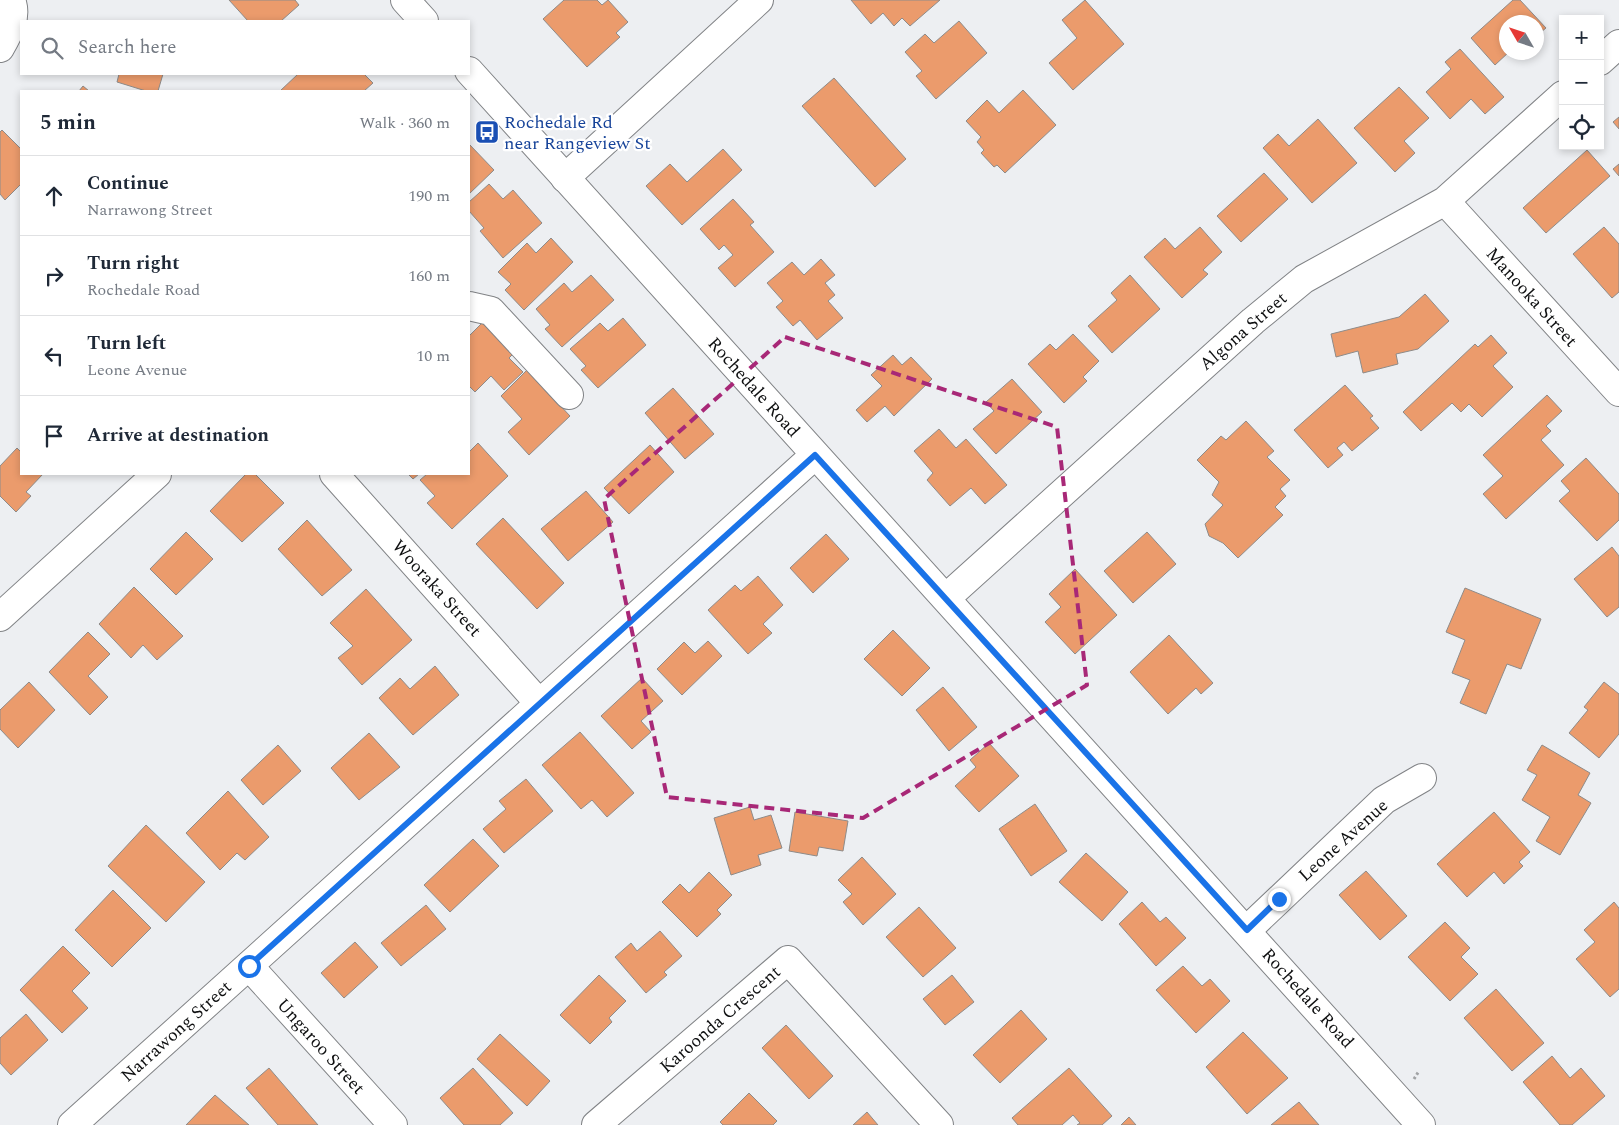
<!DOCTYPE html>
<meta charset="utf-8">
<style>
:root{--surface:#fff;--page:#f2f2f3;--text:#1f2937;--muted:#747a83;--line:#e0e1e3}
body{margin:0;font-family:Spectral,serif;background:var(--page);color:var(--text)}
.controls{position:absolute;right:15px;top:15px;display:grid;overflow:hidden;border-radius:0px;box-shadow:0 2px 8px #0003}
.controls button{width:45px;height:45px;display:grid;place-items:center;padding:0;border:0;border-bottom:1px solid var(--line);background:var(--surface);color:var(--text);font:25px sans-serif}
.compass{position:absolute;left:1499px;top:15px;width:45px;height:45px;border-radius:50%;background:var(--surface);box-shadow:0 2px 8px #0003;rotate:309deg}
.stop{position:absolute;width:15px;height:15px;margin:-11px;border:4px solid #1a73e8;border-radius:50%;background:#fff}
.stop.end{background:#1a73e8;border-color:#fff;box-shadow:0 1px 5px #0008}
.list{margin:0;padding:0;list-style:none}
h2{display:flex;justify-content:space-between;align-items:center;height:65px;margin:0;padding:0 20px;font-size:21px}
h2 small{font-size:16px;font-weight:400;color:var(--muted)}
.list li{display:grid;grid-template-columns:32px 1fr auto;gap:15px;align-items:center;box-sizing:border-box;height:80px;padding:0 20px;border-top:1px solid var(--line)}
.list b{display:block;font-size:19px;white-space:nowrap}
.list p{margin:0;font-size:16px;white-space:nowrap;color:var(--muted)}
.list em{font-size:16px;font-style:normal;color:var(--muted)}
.icon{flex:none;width:28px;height:28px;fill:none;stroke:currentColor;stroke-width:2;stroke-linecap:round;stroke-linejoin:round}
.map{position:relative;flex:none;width:1619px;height:1125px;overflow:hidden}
.search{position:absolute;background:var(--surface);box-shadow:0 2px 8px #0003;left:20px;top:20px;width:450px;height:55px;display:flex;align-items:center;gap:12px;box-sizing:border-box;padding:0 18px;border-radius:0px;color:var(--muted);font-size:19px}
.panel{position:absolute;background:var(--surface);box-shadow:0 2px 8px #0003;left:20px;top:90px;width:450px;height:385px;border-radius:0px}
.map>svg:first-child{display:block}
</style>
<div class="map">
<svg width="1619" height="1125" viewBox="0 0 1619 1125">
<rect width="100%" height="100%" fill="#edeff2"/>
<path fill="#eb9b6c" stroke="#8e8b89" d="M229,0H295L299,5L281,21H248Z
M564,0H597L602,5L608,0L628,22L616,33L620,37L587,67L543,19Z
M851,0H940L910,26L902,18L894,26L883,13L871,24Z
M1085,0L1124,44L1073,90L1049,63L1077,38L1062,20Z
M1513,0H1520L1546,28L1536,36V22H1506V52H1509L1495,65L1471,38Z
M959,21L987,53L936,99L916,76L922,71L905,52L925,34L934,43Z
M1460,49L1504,97L1485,114L1471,99L1450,119L1426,92L1451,69L1445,62Z
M119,74H163L158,91H146L117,82Z
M298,74H364L373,83L364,91H280Z
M834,78L906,159L875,187L802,106Z
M83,86L89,91H79Z
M1399,87L1429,118L1404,141L1415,153L1395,172L1354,128Z
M1023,90L1056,125L1005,173L997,165L994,167L981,153L984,150L977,142L981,137L966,121L987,100L999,113Z
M1619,117V129L1613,122Z
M1318,119L1357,163L1312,203L1263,148L1278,134L1289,146Z
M2,130L21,149V184L5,200L0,194V132Z
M469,144L494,170L469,194Z
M723,149L742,170L682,225L646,186L670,164L687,182Z
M1587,150L1610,176L1546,233L1523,208Z
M1619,164V176L1613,169Z
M1264,173L1288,199L1241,242L1217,216Z
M489,184L503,199L513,190L542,223L503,258L480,231L484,228L469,211V202Z
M733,199L754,222L750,225L774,252L735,287L718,268L733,255L724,245L719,250L700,229Z
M1200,227L1222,252L1203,270L1208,274L1182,298L1144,257L1165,238L1175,249Z
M1604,227L1619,244V292L1612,298L1573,254Z
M551,238L573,262L524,310L505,290L511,284L498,272L527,243L536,253Z
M821,259L835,275L825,283L835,295L828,301L843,318L817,340L800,320L793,326L776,307L783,301L767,283L792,262L804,275Z
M591,275L614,300L562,347L545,329L550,325L536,309L564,283L572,292Z
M1130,275L1160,309L1112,353L1088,326L1117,300L1111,293Z
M1425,294L1449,321L1418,349L1396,354L1398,364L1363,373L1358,351L1336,357L1331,334L1399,317Z
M623,318L646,345L598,388L581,370L586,366L570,349L600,323L608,331Z
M484,321L515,352L509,358L523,372L504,390L491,376L475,392L469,386V336Z
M1073,334L1099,361L1083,377L1087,381L1064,403L1028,364L1050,344L1056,350Z
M1491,335L1507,353L1493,366L1513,387L1482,417L1469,404L1461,412L1452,403L1421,431L1403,412L1475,344L1478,347Z
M893,355L902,365L911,357L932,379L894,416L885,406L867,422L856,410L882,386L871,375Z
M527,370L570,416L529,455L508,432L522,419L501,396Z
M1012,379L1042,412L996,454L973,429L994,411L986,402Z
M1345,385L1373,416L1370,418L1379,428L1352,451L1344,442L1337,448L1343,455L1328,468L1294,430Z
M673,388L714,434L685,459L645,413Z
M1547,395L1562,411L1546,426L1551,431L1541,440L1564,465L1506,519L1483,494L1503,476L1483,455Z
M1246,421L1274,451L1267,457L1290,480L1280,489L1286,496L1275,507L1283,515L1238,558L1223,543L1209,536L1205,524L1223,505L1212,495L1219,482L1197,460L1221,436L1226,440Z
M939,429L956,448L966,439L1007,485L985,504L971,488L950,506L927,480L933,473L914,451Z
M478,443L508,476L452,529L427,503L435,496L420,480L427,474H469V452Z
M650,445L674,472L629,514L604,488Z
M17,448L21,452V474H43L26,492L31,496L16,512L0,496V466Z
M1586,458L1619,494V520L1597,541L1559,501L1570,491L1561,481Z
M246,474H255L284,503L242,542L210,511Z
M408,474H419L413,479Z
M586,491L613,522L568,561L541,529Z
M503,518L564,583L537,609L476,544Z
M307,520L352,570L322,596L278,549Z
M186,532L213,559L176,595L150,569Z
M1147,532L1176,564L1133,603L1104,571Z
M826,534L849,559L813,593L790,568Z
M1612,547L1619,556V607L1607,617L1574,579Z
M1075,569L1117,615L1075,654L1045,622L1061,607L1049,594Z
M758,576L783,605L763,624L772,633L748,654L708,610L735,585L741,591Z
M134,587L183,636L157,660L143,645L131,658L99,624Z
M1465,588L1541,619L1521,669L1507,664L1486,714L1460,703L1470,680L1452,673L1465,640L1446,632Z
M366,589L412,640L362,685L338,658L353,646L330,623Z
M893,630L930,668L902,696L864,659Z
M88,632L110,654L88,676L108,697L90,715L49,672Z
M1169,635L1213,683L1201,694L1196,688L1168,714L1130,672Z
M708,641L722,656L682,695L657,669L684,642L695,653Z
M435,666L459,695L413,735L379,698L400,678L410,689Z
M642,678L663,701L641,721L651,732L632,749L601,716Z
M29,682L55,710L18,748L0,729V710Z
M1604,682L1619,694V734L1599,758L1569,733L1588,710L1584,707Z
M943,687L977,727L949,751L916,710Z
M580,732L634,793L607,817L592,800L581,809L542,765Z
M369,733L400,767L359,800L331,768Z
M989,743L1019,776L979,812L955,786L976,767L970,760Z
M278,745L301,771L263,805L241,780Z
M1542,745L1590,773L1578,795L1591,803L1560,855L1536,841L1550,817L1522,800L1537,775L1527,770Z
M526,779L553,811L504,853L483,829L506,809L499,801Z
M228,791L269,837L245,860L237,853L220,870L186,833Z
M1035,804L1067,851L1031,876L999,829Z
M750,807L754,820L771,815L782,848L758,855L761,865L731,875L714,818Z
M795,812L848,821L843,851L819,847L817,856L789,851Z
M1494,812L1530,852L1519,862L1523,866L1504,884L1494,872L1467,897L1437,864Z
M146,825L205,882L166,922L108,866Z
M473,839L499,866L450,912L424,885Z
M1086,853L1128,892L1102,921L1059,882Z
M862,857L896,894L863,925L843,902L852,894L838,880Z
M1366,871L1407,916L1380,940L1339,895Z
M709,872L732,895L717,910L721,914L697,937L662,902L680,884L689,893Z
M113,890L151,928L112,967L75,930Z
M1142,902L1160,922L1166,917L1186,938L1156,966L1119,924Z
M1614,902L1619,908V989L1610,997L1576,959L1595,942L1584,930Z
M426,905L446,929L401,966L381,943Z
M919,907L956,948L923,977L886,937Z
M1445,922L1470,948L1461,957L1478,974L1450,1001L1408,957Z
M660,931L682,956L664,972L667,975L646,993L615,957L631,943L637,951Z
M355,942L378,967L344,998L321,973Z
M63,946L90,973L72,991L88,1008L62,1033L20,990Z
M1183,966L1202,986L1210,979L1230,1001L1196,1033L1156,990Z
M599,975L626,1001L609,1018L612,1022L590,1044L560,1015Z
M952,975L974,1002L945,1025L923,999Z
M1496,989L1544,1043L1512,1071L1464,1018Z
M1021,1010L1047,1039L1000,1083L973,1055Z
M26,1014L48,1040L11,1075L0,1063V1038Z
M786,1025L833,1076L809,1099L762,1048Z
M1243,1032L1288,1078L1247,1114L1206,1067Z
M500,1034L550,1081L527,1106L477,1059Z
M1552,1056L1570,1078L1581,1068L1605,1096L1572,1125H1560L1523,1082Z
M269,1068L318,1125H278L246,1088Z
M473,1068L513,1113L500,1125H464L440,1098Z
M1069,1068L1112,1116L1102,1125H1077L1080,1123L1073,1115L1062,1125H1018L1012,1118Z
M749,1093L777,1121L773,1125H723L720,1122Z
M215,1095L249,1125H186Z
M1299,1102L1319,1125H1271Z
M867,1112L878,1125H853Z
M1129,1117L1136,1125H1121Z"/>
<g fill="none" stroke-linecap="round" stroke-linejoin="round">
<defs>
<path id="minor" d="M0,48C8,34 18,17 11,0
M1600,61L1619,44
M565,178L759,0
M1445,201L1619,392
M469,306L491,311L569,395
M334,474L539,703
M946,598L1253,321L1304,279L1445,201L1563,95
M0,617L157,474
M1247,930L1384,800L1422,778
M249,966L393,1125
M72,1125L815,455
M596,1125L788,960L939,1125"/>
<path id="major" d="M405,0L424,21
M469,71L1421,1125"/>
</defs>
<use href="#minor" stroke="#818386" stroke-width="30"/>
<use href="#major" stroke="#818386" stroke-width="30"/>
<path stroke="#a1a3a5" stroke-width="3" stroke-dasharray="2.5 2.5" stroke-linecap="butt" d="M1414,1079L1419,1071"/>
<use href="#minor" stroke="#fff" stroke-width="28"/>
<use href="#major" stroke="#fff" stroke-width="28"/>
</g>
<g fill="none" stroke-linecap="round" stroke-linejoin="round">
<path stroke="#1a73e8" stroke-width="6" d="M249,966L815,455L1247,930L1279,899"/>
</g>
<path fill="none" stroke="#a82877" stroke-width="4" stroke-dasharray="10 6" stroke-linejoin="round" d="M785,337L1057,427L1087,685L863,818L667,797L604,499Z"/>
<defs>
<symbol id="bus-square" viewBox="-11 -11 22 22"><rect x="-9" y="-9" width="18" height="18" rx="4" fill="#1a4fb4" stroke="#fff"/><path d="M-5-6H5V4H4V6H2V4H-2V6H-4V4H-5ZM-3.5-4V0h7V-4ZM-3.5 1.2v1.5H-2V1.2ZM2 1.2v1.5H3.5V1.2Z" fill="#fff"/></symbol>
</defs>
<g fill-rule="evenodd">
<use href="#bus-square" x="473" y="118" width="28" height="28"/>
</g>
<g text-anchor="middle" stroke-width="4.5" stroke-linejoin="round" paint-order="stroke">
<g font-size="18" fill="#164399" stroke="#fff" text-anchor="start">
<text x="504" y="128">Rochedale Rd<tspan x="504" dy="21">near Rangeview St</tspan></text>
</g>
<g font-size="18" fill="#0e0f10" stroke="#fff">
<text transform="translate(1532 297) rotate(48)" y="6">Manooka Street</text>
<text transform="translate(1243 331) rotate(-41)" y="6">Algona Street</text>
<text transform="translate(754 387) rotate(48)" y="6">Rochedale Road</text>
<text transform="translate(437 588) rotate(48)" y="6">Wooraka Street</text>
<text transform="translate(1343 840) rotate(-42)" y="6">Leone Avenue</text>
<text transform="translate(1308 998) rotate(48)" y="6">Rochedale Road</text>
<text transform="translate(720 1019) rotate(-41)" y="6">Karoonda Crescent</text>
<text transform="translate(176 1031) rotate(-42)" y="6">Narrawong Street</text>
<text transform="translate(321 1046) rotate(48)" y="6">Ungaroo Street</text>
</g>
</g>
</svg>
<div class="controls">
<button>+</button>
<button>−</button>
<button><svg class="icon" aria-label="locate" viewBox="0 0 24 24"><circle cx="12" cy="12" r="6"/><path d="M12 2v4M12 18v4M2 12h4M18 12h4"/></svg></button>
</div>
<svg class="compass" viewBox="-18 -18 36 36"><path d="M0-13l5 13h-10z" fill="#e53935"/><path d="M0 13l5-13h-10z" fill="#747a83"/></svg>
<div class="stop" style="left:249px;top:966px"></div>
<div class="stop end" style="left:1279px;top:899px"></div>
<div class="search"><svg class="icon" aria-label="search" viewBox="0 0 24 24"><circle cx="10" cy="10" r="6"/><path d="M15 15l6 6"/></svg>Search here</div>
<section class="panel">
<h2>5 min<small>Walk · 360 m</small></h2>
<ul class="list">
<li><svg class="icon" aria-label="ahead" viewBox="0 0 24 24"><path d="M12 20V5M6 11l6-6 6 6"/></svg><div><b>Continue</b><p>Narrawong Street</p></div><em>190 m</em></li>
<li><svg class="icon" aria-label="right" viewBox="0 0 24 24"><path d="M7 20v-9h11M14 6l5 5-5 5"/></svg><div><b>Turn right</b><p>Rochedale Road</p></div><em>160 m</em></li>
<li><svg class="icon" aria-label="left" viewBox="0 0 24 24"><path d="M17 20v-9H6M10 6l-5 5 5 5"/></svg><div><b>Turn left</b><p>Leone Avenue</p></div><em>10 m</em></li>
<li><svg class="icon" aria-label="arrive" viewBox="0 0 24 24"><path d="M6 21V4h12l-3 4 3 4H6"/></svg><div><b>Arrive at destination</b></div></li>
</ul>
</section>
</div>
